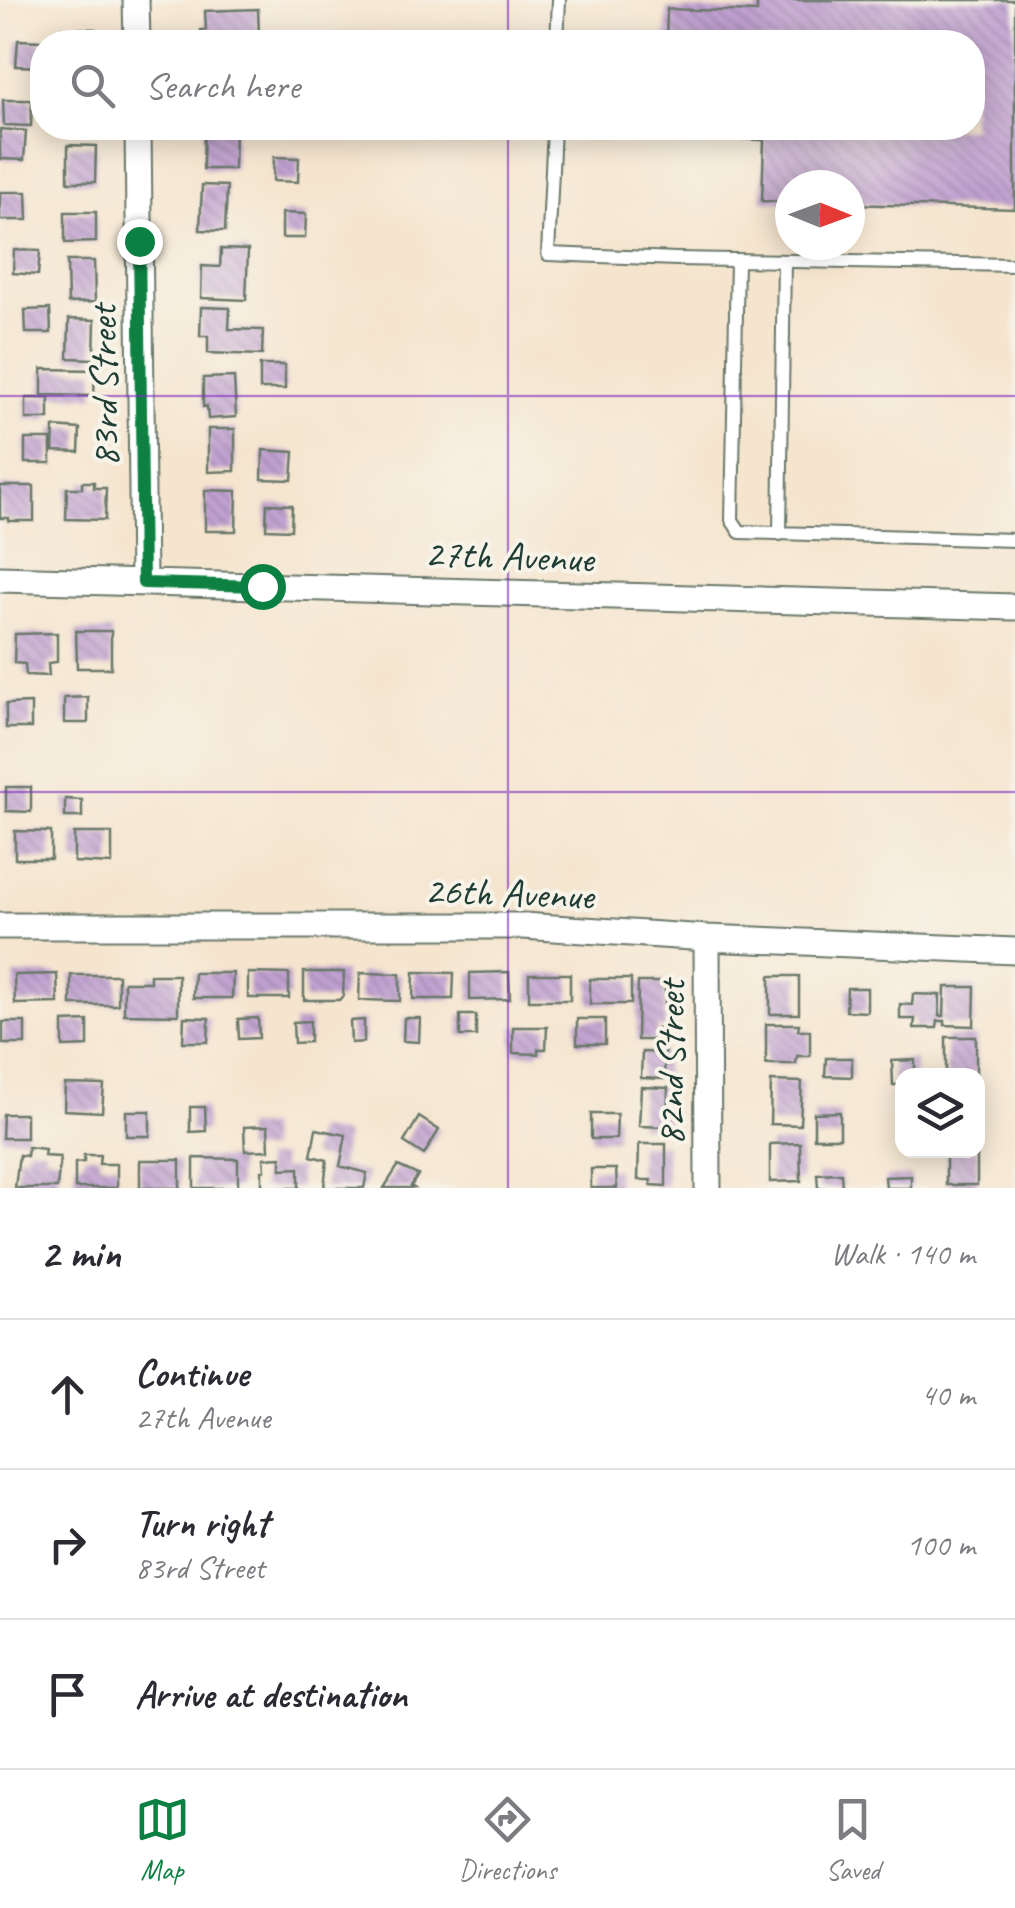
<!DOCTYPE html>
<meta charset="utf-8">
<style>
:root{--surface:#fff;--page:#f7f7f7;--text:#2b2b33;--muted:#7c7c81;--line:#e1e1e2;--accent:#0b8043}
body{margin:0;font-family:Caveat,sans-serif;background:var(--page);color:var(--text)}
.controls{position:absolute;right:30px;bottom:30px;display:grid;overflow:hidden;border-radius:20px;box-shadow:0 5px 25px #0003}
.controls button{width:90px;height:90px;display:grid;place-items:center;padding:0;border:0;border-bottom:2px solid var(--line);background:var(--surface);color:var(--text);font:50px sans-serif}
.compass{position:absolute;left:775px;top:170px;width:90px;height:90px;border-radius:50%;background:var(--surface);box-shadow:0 5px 25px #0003;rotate:91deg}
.stop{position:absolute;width:30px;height:30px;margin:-22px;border:8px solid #0b8043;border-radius:50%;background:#fff}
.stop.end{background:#0b8043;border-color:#fff;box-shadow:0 2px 10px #0008}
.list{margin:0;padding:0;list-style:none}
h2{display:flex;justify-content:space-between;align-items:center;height:130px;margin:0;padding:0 40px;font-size:42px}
h2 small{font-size:32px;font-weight:400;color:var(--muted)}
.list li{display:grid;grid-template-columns:65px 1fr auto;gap:30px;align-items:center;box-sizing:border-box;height:150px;padding:0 40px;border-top:2px solid var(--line)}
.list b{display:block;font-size:38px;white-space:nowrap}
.list p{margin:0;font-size:32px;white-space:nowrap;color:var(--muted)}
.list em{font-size:32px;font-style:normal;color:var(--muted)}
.icon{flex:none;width:55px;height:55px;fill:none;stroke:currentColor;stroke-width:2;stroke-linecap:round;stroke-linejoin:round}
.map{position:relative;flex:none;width:1015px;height:1188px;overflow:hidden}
.search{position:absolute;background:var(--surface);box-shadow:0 5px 25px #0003;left:30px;right:30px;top:30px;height:110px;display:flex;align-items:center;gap:25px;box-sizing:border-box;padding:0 35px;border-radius:40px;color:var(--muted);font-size:38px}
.sheet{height:580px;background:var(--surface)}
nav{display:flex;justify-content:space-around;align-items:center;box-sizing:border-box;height:140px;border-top:2px solid var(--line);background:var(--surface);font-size:28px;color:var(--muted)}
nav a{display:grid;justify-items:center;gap:5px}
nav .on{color:var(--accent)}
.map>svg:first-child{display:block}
</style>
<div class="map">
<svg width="1015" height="1188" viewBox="0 0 1015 1188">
<defs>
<pattern id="building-back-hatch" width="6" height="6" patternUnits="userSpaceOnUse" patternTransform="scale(2.5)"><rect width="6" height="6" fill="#c1a1d1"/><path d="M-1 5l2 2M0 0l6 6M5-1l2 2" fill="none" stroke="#9c84aa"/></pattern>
</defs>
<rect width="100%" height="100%" fill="#f7f3e8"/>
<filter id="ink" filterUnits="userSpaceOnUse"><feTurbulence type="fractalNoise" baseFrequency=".01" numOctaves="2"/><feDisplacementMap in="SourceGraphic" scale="20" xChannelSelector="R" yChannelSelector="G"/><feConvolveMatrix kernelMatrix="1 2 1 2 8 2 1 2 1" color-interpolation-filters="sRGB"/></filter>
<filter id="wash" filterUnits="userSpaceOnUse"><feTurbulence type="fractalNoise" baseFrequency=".0048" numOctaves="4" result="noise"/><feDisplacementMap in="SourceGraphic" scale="40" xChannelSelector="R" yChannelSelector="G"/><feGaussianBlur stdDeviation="2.25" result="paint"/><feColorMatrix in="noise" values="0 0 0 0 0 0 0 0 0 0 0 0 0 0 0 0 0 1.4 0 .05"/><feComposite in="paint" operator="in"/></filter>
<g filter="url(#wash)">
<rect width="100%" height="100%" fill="#f5e5cf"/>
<g id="blocks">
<path fill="url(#building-back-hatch)" d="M757,0H1015V209L850,204V185H790V202L762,201L764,140L663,137L664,128H972V42H666L667,9L757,12Z
M258,9L259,37L227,39V42H201V30H206L205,11Z
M62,28L95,29L94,42H62Z
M18,40L42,41V67L16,66Z
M3,100H32L31,126L4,125Z
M204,128H235L234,169H203Z
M0,129L26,131L24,160L0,159Z
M68,145L96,146L95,182H68Z
M274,157L299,158L298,182L273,181Z
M202,185L227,186L225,231L200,230Z
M0,192H27L28,220H0Z
M65,212H96V242L65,243Z
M282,213L306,214L305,238H282Z
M221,249L248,250L246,300L201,298L202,266L220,267Z
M14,250L40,251L38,275L13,273Z
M67,261H94L95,302L68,303Z
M201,307L230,308L229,329L263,330L262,355L208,353V336H200Z
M50,309L51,333H26L25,310Z
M69,319L95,320L94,359L68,358Z
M260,365H285V389H260Z
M42,369L95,370L94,396L42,395Z
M234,377L236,417L208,419L207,406L203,407V378Z
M26,398H49V419H26Z
M54,427L80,429L79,452L53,451Z
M208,429H235V471L208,472Z
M25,439H51V463H25Z
M263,450L294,452L292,480L262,479Z
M82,482H94V488H106L105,520L66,519L67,488H82Z
M0,486H34V521H9V518H0Z
M205,490L237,491L236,531H205Z
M267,504L292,505L291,530L266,529Z
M76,631H111V668H77Z
M57,633V662L48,663L49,676L26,675L25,664L14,663L15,634Z
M88,697V723H64V698Z
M31,703V728H6V704Z
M6,787H31V812L6,811Z
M65,799L82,800V817H65Z
M15,831L51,832V859H15Z
M74,833H112V864L74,862Z
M304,972H344L343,996L339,1000H304Z
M414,972L454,973L453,999H413Z
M509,972L510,999L470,1000V973Z
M194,973H233L232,998H193Z
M248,973L289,974V998H248Z
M360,973L400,974V1001L359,1000Z
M57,974L58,1003L15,1004L14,975Z
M529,974H570V1000H529Z
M71,975H118V1005H71Z
M150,975H178V1015L124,1014V982H150Z
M770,976H799V1014H770Z
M590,979H631V1004H590Z
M638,982H665V1028H657V1040H637Z
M945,987H975L974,1026L945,1025V1021H938L937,1028H914L915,1019H900V1004L912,1005L913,994L940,995L939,1016H944Z
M847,988H867V1012L846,1011Z
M460,1015H476V1036H460Z
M184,1017L209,1018L208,1042H183Z
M258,1018L259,1038L239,1039L238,1019Z
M404,1018H420L419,1042L403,1041Z
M577,1019H605V1044H577Z
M364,1020V1042L351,1043L350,1021Z
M88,1021V1046L63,1047V1022Z
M310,1021V1042L294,1043L293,1022Z
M3,1022H25V1044H3Z
M766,1024H799L798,1030H810V1056H797L796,1064H766Z
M513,1027H547L546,1049H538V1054L513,1053Z
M946,1037H976V1075L946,1076Z
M642,1052L665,1053L664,1079L641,1078Z
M826,1058H852V1077L825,1076Z
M915,1060V1076H902V1085H893L892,1061Z
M771,1081L802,1082L800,1125L770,1124Z
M65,1084L104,1085L102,1112L64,1110Z
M641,1087L668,1088L667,1127L639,1126Z
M190,1107H205L206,1131L190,1132Z
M126,1111H150V1136H126Z
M840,1112V1138H814V1113Z
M3,1114H26V1138H2Z
M591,1114H617L616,1139H591Z
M419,1117L439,1130L424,1155L404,1142Z
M268,1126L269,1150L245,1151L244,1127Z
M316,1129L346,1135L340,1166L367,1173L364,1188H324L327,1160L311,1156Z
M800,1143L801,1181L770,1182V1144Z
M639,1144H666V1186L651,1185V1180H638Z
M28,1147L45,1149L44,1156L60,1157L57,1188H15L19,1155L27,1156Z
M946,1150H977V1185H946Z
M84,1155H100L99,1164H117V1188H75V1163L84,1162Z
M281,1157V1169L299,1168V1188H262V1171L265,1170L264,1158Z
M194,1158L238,1159V1188H194Z
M140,1160H180V1188H140Z
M398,1166L418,1175L411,1186L414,1188H384Z
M591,1169H616L617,1188H591Z
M841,1173L842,1188H818L817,1174Z
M911,1176V1188H886L885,1177Z"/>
</g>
</g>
<g filter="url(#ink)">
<use href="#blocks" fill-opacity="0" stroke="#6a786a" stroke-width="2.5"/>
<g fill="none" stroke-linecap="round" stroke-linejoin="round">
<defs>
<path id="service" d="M557,42L559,0
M554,128L548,254L677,259L1015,265
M737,260L732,520L740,532L1015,540
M780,534L784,261"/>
<path id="minor" d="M136,0L137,42
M138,128L143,583
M0,579L1015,607
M0,926H523L707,938L1015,951
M707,938L708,1188"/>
</defs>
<use href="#service" stroke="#6a786a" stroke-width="16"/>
<use href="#minor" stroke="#6a786a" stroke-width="29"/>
<use href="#service" stroke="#fff" stroke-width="12"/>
<use href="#minor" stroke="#fff" stroke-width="25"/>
</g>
</g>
<g fill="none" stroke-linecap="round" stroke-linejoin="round" filter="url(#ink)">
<path stroke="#0b8043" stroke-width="12" d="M139,241L143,583L262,586"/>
</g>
<path fill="none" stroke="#7b2cbf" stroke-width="2.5" stroke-opacity="0.55" d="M508,0V42M508,128V1188M0,396H1015M0,792H1015"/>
<g text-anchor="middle" stroke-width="8" stroke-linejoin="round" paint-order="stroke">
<g font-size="40" fill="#1f3d34" stroke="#f7f3e8">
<text transform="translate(103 386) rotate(-91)" y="14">83rd Street</text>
<text transform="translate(509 555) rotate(2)" y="14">27th Avenue</text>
<text transform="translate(509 892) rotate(2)" y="14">26th Avenue</text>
<text transform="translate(670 1063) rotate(-90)" y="14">82nd Street</text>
</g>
</g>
</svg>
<div class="controls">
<button><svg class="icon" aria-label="layers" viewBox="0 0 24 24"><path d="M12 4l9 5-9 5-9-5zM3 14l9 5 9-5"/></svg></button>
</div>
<svg class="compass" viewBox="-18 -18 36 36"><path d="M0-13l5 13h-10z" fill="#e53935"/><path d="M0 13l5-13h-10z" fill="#7c7c81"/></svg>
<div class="stop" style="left:262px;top:586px"></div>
<div class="stop end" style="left:139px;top:241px"></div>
<div class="search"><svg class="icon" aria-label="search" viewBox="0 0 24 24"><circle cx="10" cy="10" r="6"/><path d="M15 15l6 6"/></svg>Search here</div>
</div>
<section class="sheet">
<h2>2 min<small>Walk · 140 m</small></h2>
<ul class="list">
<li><svg class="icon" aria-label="ahead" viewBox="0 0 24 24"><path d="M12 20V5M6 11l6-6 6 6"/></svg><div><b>Continue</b><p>27th Avenue</p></div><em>40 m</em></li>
<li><svg class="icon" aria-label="right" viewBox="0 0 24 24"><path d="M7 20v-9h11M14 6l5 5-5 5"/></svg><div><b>Turn right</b><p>83rd Street</p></div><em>100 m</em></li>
<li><svg class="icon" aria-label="arrive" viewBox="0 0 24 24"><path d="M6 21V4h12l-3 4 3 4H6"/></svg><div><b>Arrive at destination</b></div></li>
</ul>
</section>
<nav>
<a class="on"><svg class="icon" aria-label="map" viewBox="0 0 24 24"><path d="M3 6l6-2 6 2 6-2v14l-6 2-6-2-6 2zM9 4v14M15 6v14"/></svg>Map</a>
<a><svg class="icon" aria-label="directions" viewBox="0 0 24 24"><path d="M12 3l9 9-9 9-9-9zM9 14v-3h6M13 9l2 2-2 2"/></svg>Directions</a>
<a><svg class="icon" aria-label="saved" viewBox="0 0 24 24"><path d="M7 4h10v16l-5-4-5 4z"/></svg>Saved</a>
</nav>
